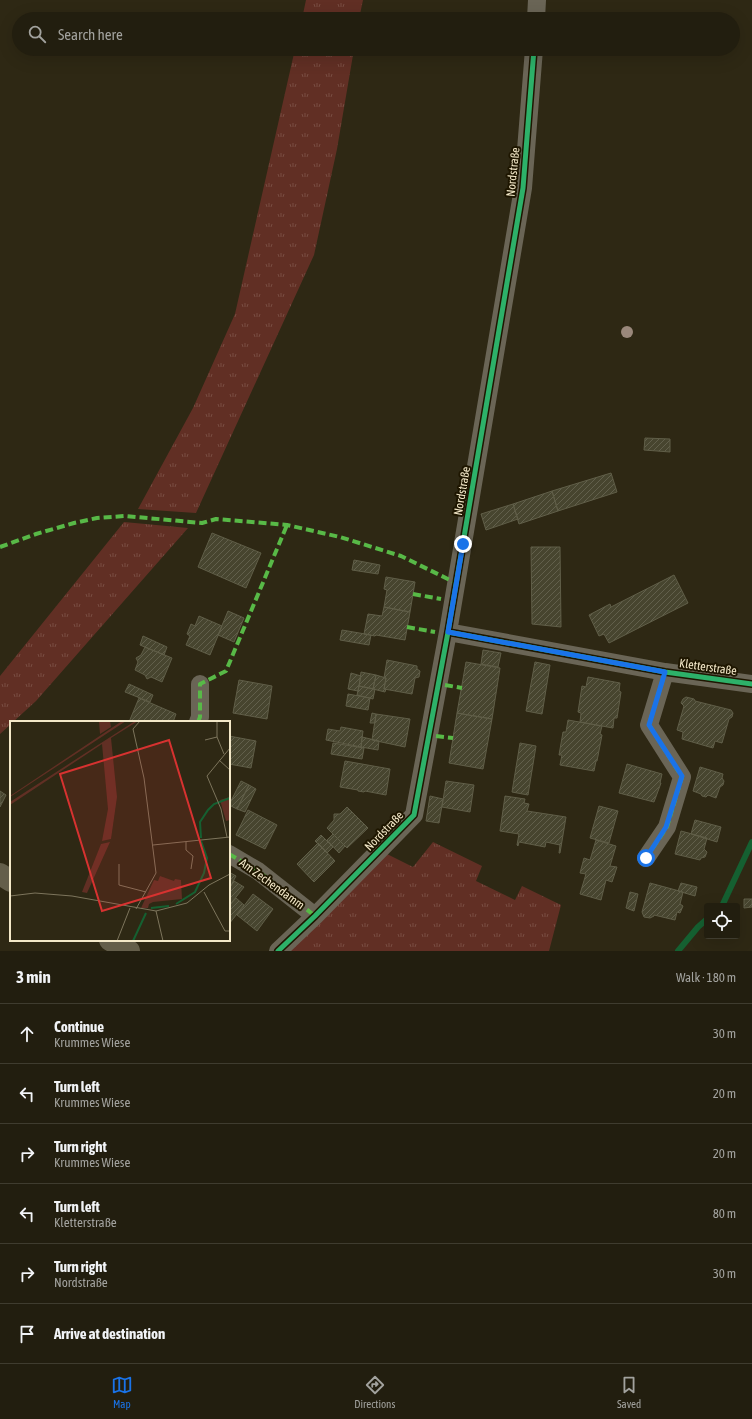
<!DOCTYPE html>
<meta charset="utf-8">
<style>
:root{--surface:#221e0f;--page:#2e2b1d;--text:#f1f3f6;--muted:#a2a29e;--line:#3f3c2f;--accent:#1a73e8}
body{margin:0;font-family:"Asap Condensed",sans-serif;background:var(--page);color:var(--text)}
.controls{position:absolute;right:12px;bottom:12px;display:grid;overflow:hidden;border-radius:4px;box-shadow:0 4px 16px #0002}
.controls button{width:36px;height:36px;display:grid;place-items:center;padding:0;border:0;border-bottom:1px solid var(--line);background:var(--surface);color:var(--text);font:20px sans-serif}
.stop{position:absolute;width:12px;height:12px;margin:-9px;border:3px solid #1a73e8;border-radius:50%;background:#fff}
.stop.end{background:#1a73e8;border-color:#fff;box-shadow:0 1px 4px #0008}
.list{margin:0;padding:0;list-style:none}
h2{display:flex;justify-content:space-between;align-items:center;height:52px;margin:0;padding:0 16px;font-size:17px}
h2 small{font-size:13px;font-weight:400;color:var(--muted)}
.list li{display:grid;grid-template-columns:26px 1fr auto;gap:12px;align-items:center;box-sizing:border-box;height:60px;padding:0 16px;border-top:1px solid var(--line)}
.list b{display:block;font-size:15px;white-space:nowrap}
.list p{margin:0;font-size:13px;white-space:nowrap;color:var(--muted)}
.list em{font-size:13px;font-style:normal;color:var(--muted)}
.icon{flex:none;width:22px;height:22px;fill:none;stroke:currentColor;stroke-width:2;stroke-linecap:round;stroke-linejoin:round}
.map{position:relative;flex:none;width:752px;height:951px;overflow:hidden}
.search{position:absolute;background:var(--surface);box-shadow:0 4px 16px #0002;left:12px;right:12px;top:12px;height:44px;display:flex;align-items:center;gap:10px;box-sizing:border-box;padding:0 14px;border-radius:22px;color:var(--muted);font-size:15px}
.sheet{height:412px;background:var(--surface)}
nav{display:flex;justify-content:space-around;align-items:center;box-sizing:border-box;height:56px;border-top:1px solid var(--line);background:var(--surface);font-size:11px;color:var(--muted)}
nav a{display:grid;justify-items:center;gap:2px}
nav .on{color:var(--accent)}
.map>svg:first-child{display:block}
</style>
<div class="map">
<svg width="752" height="951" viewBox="0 0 752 951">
<defs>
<pattern id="grass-tufts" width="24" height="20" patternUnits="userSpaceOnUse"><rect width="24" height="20" fill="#612f24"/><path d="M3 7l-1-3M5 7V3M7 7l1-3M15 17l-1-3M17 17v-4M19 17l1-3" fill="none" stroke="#784d42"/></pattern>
<pattern id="building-hatch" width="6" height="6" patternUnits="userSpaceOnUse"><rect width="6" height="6" fill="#47452f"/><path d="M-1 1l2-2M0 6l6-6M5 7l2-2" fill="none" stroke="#62604c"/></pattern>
</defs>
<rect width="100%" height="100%" fill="#2e2814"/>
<path fill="url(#grass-tufts)" d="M306,0H363L359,19H302Z
M295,49H354L337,149L314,255L196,513L138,509L193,408L235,314Z
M124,522L188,528L36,701L13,722H11V724L0,734V676Z
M433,842L482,866L476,881L515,900L522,886L561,905L549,951H289L387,854L413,867Z"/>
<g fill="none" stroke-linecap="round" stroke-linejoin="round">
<path stroke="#156031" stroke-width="6" d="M722,906L752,842
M678,951L698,927L707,919"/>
</g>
<path fill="url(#building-hatch)" stroke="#605e48" d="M645,438L670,439V452L644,450Z
M611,473L617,492L558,511L552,491Z
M552,491L558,511L519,524L513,504Z
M513,504L518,519L486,530L481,514Z
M212,533L261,553L246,588L198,567Z
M531,547H560L561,627L532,624Z
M354,560L380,565L378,574L352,570Z
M674,575L688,603L609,643L604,634L599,636L589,615L610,604L611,607Z
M386,577L415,582L410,612L384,607L387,590L384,589Z
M384,607L410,612L405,640L376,635L375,636L364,634L368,614L382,616Z
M228,611L244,618L234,642L218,635Z
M199,616L222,626L210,655L186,645L190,636L187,634L191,624L195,626Z
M342,630L371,635L369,645L340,640Z
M143,636L167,647L164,655L140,645Z
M145,647L172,658L162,682L151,677L147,679L145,675L135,670L138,662L136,658L141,655Z
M483,650L501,653L498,667L481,664Z
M387,660L417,666V669L420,671L419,677L415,678L412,694L384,689L386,678H384Z
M466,662L500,668L492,719L457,713Z
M535,662L550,665L542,714L526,711Z
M361,672L376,675L373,689L359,686Z
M351,673L361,676L358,691L348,689Z
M376,675L386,678L384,689H386L385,692L373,689Z
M588,677L620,683L619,691L621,692L617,718H614L613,728L580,722L581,713L578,712L582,686L586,687Z
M239,680L272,686L267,719L233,713Z
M129,684L153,695L150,702L125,692Z
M359,686L375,689L373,699L357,695Z
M348,694L370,698L368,710L346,706Z
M686,697L694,699L695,701L731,710L733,713L732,717L729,719L722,743L715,741L713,748L682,739L683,732L677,730L684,706L681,703L683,699Z
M139,698L176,714L173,722H129Z
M372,713L376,714L375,723H370Z
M457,713L492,719L483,769L449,763Z
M376,714L410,719L405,747L372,740Z
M568,720L602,726L600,734L602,735L597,761H596L594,771L560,765L562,755H559L563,732H566Z
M341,727L363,731L361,747L326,740L328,729L340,731Z
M229,736L256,741L251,768L229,764Z
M362,737L379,741L378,750L361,747Z
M333,743L364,748L362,759L331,754Z
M520,743L536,746L528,795L512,792Z
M345,761L390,769L386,795L365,791L364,792L358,791V790L340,787Z
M627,764L662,774L660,783H661L654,802L619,793Z
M700,767L723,774L722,778L724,781L723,785L720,787L716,798L708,795L706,797L702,796L701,794L693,791Z
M241,781L249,785L237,809L229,805Z
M446,781L474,785L470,812L442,807Z
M249,785L256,789L245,812L237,809Z
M0,791L6,795L0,807Z
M430,796L443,799L439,823L426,821Z
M505,796L525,799L524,803L529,804L527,811L566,817L560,853H559L560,845L546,842L545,847L519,842L518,846L517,845L519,834L500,831Z
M599,806L618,811L609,843L590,838Z
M347,807L368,828L347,848L327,828L334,820V814H340Z
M248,810L277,825L265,849L236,835Z
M695,820L721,827L717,842L691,834Z
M681,831L707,838L704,849L707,852L705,857L701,858L700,860L675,854Z
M333,834L345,846L339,853L327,840Z
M321,835L333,847L327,853L315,841Z
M596,840L616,846L610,866L617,867L612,882L606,880L601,900L580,894L586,874L580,873L584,858L590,860Z
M318,843L335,861L314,882L297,864Z
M229,872L236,876L229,889Z
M234,881L244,887L229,906V889Z
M650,883L683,892L680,904L683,906L680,913L677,912L675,920L654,915V916L650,918L644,917L642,912Z
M681,883L697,887L695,896L678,891Z
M630,892L638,894L634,911L626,908Z
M253,894L273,909L257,931L237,915Z
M236,898L244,905L229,924V906Z
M744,899H752V907L744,908Z"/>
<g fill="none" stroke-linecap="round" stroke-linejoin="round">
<path stroke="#6a6556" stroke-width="18" d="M536,19L537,0
M448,632L665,672L752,684
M198,722L200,717V684
M229,854L258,871L315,916
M646,858L667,827L682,777L649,725L665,672
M278,951L315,916L414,815L448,632L523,188L534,49"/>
<path stroke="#645e4a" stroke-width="22" d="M0,874L11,881
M110,940L129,951"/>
<path stroke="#58b947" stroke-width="4" stroke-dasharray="8 4" stroke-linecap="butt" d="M0,547L36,534L74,523L97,518L125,516L202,523L216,519L287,525L340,537L401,556L456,583
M413,594L441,599
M407,627L435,632
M445,685L462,688
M198,722L200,717V684L226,671L287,525
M436,736L453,738
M229,854L258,871L315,916
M646,858L667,827L682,777L649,725L665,672"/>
<defs>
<path id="cycleway" d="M448,632L665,672L752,684
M278,951L315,916L414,815L448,632L523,188L534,49"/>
</defs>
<use href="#cycleway" stroke="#1e1600" stroke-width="8"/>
<use href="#cycleway" stroke="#2db169" stroke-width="5"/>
</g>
<circle fill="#9a887b" cx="627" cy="332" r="6"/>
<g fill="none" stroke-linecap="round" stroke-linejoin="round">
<path stroke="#1a73e8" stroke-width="5" d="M463,544L448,632L665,672L649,725L682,776L666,827L646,858"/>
</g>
<g text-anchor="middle" stroke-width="4" stroke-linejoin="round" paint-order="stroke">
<g font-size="12" fill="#f3e8c8" stroke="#1e1600">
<text transform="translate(513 172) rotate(-84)" y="4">Nordstraße</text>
<text transform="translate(462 491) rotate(-80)" y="4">Nordstraße</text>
<text transform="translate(708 667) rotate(8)" y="4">Kletterstraße</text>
<text transform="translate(384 831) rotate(-46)" y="4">Nordstraße</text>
<text transform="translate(272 884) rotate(36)" y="4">Am Zechendamm</text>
</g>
</g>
<g transform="translate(10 721)">
<rect width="220" height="220" fill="#2e2814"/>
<path d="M89,0H100L101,6L90,13ZM112,0H116L0,76V75ZM125,0H128L101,17L107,76L101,118L92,120L98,88L92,23L0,84V81ZM220,76V99L216,100L210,79ZM100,121L77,172L72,171L91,123ZM150,155L164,160L165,158L171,159L172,178L143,181L139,183L138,187H131L144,159L148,160Z" fill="#612f24"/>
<path fill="none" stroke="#156031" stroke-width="2" d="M191,117L190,101L198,89L204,83L220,77M166,183L185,171L194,152L197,137L191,120M141,187L159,185M123,220L136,192"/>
<path fill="none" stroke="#7d755c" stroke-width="1" d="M207,0V16L214,33M195,19L207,16M209,39L220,49M217,116L211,88L197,55L220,27M176,121V129L183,135L181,148M143,124L220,116M109,143V164L136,171M194,171L215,210H220M0,175L25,172L62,175L146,190L177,182L199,164L220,153M126,188L146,152L134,57L123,8L130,0M146,190L153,220M107,220L120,187"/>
<path fill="#d73230" fill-opacity="0.15" stroke="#d73230" stroke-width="2" d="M159,19L201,157L92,190L50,53Z"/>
<rect width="220" height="220" fill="none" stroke="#f3e8c8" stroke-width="2"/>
</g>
</svg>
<div class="controls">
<button><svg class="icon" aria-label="locate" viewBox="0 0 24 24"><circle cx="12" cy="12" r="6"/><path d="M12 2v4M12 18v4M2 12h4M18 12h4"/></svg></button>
</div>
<div class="stop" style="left:646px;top:858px"></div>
<div class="stop end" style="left:463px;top:544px"></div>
<div class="search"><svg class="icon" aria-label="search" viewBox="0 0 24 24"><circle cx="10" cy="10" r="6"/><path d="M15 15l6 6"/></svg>Search here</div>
</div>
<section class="sheet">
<h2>3 min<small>Walk · 180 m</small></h2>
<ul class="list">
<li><svg class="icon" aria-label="ahead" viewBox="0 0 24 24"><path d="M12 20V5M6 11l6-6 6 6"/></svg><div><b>Continue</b><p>Krummes Wiese</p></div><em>30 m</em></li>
<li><svg class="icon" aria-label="left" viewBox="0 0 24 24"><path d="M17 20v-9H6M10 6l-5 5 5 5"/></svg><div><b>Turn left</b><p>Krummes Wiese</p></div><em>20 m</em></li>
<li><svg class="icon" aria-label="right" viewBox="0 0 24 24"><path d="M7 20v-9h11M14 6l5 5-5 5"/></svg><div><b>Turn right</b><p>Krummes Wiese</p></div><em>20 m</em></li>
<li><svg class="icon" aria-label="left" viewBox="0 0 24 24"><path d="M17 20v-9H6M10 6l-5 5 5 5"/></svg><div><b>Turn left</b><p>Kletterstraße</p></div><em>80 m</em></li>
<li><svg class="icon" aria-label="right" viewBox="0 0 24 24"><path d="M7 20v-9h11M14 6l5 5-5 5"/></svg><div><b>Turn right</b><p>Nordstraße</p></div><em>30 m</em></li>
<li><svg class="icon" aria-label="arrive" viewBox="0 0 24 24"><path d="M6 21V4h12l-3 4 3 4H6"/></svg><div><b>Arrive at destination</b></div></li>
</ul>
</section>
<nav>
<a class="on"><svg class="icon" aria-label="map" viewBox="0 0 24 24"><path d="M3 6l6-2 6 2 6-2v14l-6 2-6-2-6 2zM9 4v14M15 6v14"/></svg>Map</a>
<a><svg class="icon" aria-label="directions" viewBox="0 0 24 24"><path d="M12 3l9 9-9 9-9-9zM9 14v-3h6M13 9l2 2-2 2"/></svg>Directions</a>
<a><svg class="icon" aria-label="saved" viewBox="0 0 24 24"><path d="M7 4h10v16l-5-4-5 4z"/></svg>Saved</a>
</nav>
